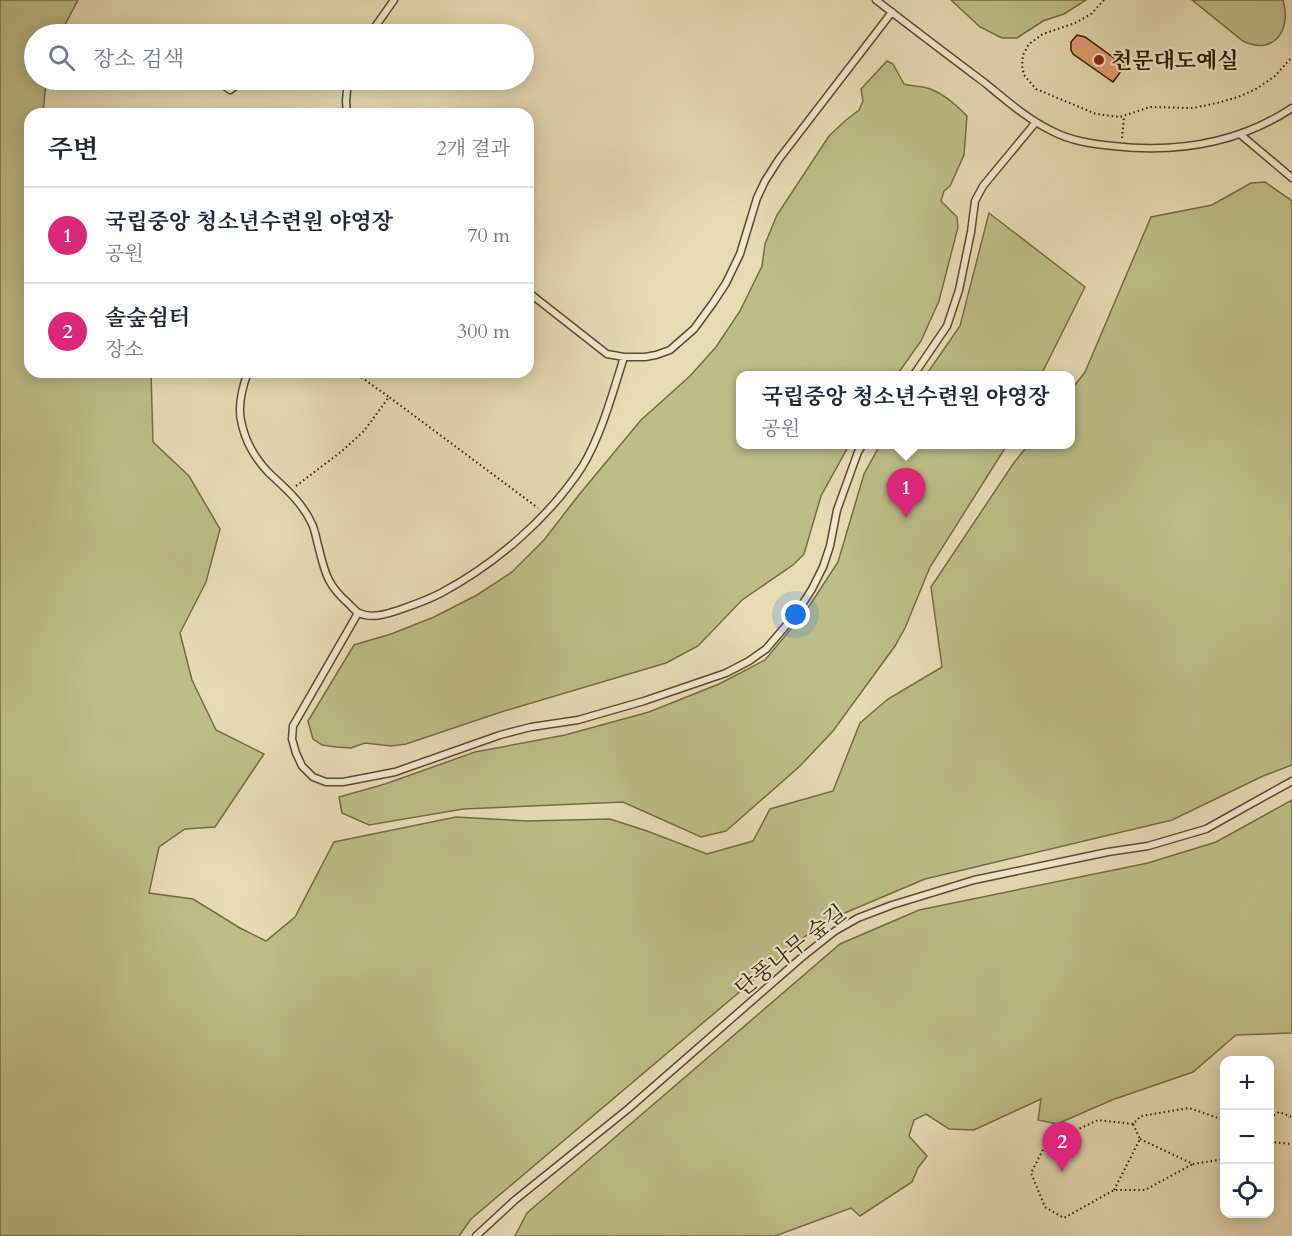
<!DOCTYPE html>
<html lang="ko">
<meta charset="utf-8">
<style>
:root{--surface:#fff;--page:#f2f2f3;--text:#1f2937;--muted:#747a83;--line:#e0e1e3;--accent:#db2777}
body{margin:0;font-family:Cardo,"Noto Serif KR",serif;background:var(--page);color:var(--text)}
.controls{position:absolute;right:18px;bottom:18px;display:grid;overflow:hidden;border-radius:12px;box-shadow:0 3px 15px #0003}
.controls button{width:54px;height:54px;display:grid;place-items:center;padding:0;border:0;border-bottom:2px solid var(--line);background:var(--surface);color:var(--text);font:30px sans-serif}
.you{position:absolute;left:796px;top:615px;width:21px;height:21px;margin:-15px;border:4px solid #fff;border-radius:50%;background:#1a73e8;box-shadow:0 0 0 9px #1a73e833}
.badge{display:grid;place-items:center;width:39px;height:39px;border-radius:50%;background:var(--accent);color:#fff;font-size:20px;font-weight:700}
.pin{position:absolute;translate:-50% -50px;filter:drop-shadow(0 2px 3px #0008)}
.pin::after{content:'';position:absolute;top:32px;width:21px;height:18px;background:inherit;clip-path:polygon(0 0,100% 0,50% 100%)}
.popup{position:absolute;left:736px;top:371px;width:339px;height:78px;box-sizing:border-box;display:grid;place-content:center;border-radius:12px;background:var(--surface);filter:drop-shadow(0 2px 4px #0005);font-size:20px;white-space:nowrap;color:var(--muted)}
.popup b{font-size:22px;color:var(--text)}
.popup::after{content:'';position:absolute;left:50%;top:100%;margin-left:-12px;border:12px solid transparent;border-top-color:var(--surface)}
.list{margin:0;padding:0;list-style:none}
h2{display:flex;justify-content:space-between;align-items:center;height:78px;margin:0;padding:0 24px;font-size:26px}
h2 small{font-size:20px;font-weight:400;color:var(--muted)}
.list li{display:grid;grid-template-columns:39px 1fr auto;gap:18px;align-items:center;box-sizing:border-box;height:96px;padding:0 24px;border-top:2px solid var(--line)}
.list b{display:block;font-size:22px;white-space:nowrap}
.list p{margin:0;font-size:20px;white-space:nowrap;color:var(--muted)}
.list em{font-size:20px;font-style:normal;color:var(--muted)}
.icon{flex:none;width:33px;height:33px;fill:none;stroke:currentColor;stroke-width:2;stroke-linecap:round;stroke-linejoin:round}
.map{position:relative;flex:none;width:1292px;height:1236px;overflow:hidden}
.search{position:absolute;background:var(--surface);box-shadow:0 3px 15px #0003;left:24px;top:24px;width:510px;height:66px;display:flex;align-items:center;gap:15px;box-sizing:border-box;padding:0 21px;border-radius:33px;color:var(--muted);font-size:22px}
.panel{position:absolute;background:var(--surface);box-shadow:0 3px 15px #0003;left:24px;top:108px;width:510px;height:270px;border-radius:18px}
.map>svg:first-child{display:block}
</style>
<div class="map">
<svg width="1292" height="1236" viewBox="0 0 1292 1236">
<rect width="100%" height="100%" fill="#e6dbb3"/>
<filter id="stains"><feTurbulence type="fractalNoise" baseFrequency=".00333" numOctaves="4"/><feColorMatrix values="0 0 0 0 .2 0 0 0 0 .09 0 0 0 0 .02 0 0 0 .5 -.17"/></filter>
<radialGradient id="worn" r=".72"><stop offset=".6" stop-color="#630" stop-opacity="0"/><stop offset="1" stop-color="#630" stop-opacity=".3"/></radialGradient>
<path fill="#bdbd87" stroke="#786a44" stroke-width="1.5" d="M0,0H78L60,34H34V80H46L43,114H30V372H151L153,442L189,476L220,529L206,582L180,633L192,680L216,730L264,754L215,827L185,829L159,847L149,893L193,899L240,928L266,941L295,917L334,842L456,817L528,821L610,819L647,831L707,854L753,841L770,809L833,791L860,723L888,699L942,667L931,587L1013,464L1028,445L1071,444V390L1085,372L1151,217L1212,205L1251,183L1265,182L1292,201V765L1263,776L1172,820L925,879L821,923L471,1219L459,1236H0Z
M951,0H1086L1064,14L1043,21L1017,38H1002L980,27Z
M1192,0H1283C1292,30 1274,56 1243,41Z
M887,61L893,64L904,84C910,86 916,86 923,87C940,90 955,104 967,116L964,155L950,186L944,191L941,201L957,217L958,227L939,301L921,341L897,375L741,376V444L849,445L821,496L804,554L793,565L742,600L698,646L666,663L501,712L406,744L391,746L365,743L351,748L336,747L322,745L313,739L308,721L354,645L391,634L434,617L477,595L512,572L544,540L578,496L641,420L690,376L716,347L740,311L762,266L765,244L777,215L829,136L846,120L859,110L863,101L861,89Z
M989,213L1085,287L1041,375H926L960,326Z
M880,445H1007L930,567L905,628L895,646L833,731L800,766L726,831L701,837L623,802L463,809L369,825L342,813L339,797L385,784L475,752L565,735L649,712L719,684L765,660L806,611L838,562L864,474Z
M1292,800V1033L1236,1035L1193,1072L1112,1100L1057,1124L1038,1120L1041,1099L974,1130L949,1129L926,1114L914,1120L909,1136L927,1156L918,1168L912,1182L860,1216L851,1208L775,1236H515L527,1213L840,944L919,910L1148,863L1216,842Z"/>
<path fill="#e39c73" stroke="#321800" stroke-width="1.5" d="M1077,35L1085,37L1125,66L1113,82L1073,54L1071,50V42Z"/>
<g fill="none" stroke-linecap="round" stroke-linejoin="round">
<defs>
<path id="service" d="M876,0C912,28 949,56 985,83C1006,100 1027,119 1052,131C1071,141 1092,144 1113,146C1176,153 1238,144 1292,108
M370,34L394,0
M217,80L230,90L244,80
M347,114L346,101L348,80
M1241,135L1292,178
M528,292L607,354L624,357H645L656,355L670,350L694,329L713,303L726,283L740,254L757,198L765,181L779,159L892,12
M248,372C242,388 237,408 242,425C246,443 256,459 268,472C285,488 302,502 312,524C315,530 316,538 318,545C325,573 327,585 349,604C352,607 355,611 359,613C371,619 387,614 399,610C413,605 428,600 441,593C495,564 548,519 582,467C601,436 613,392 624,357
M913,376L947,326L959,290L971,232L975,201L983,186L1036,122
M358,613L293,726L292,739L296,753L302,766L313,777L326,782H343L395,772L500,735L531,727L578,720L644,701L726,673L749,661L766,649L796,614L812,589L823,567L830,546L837,510L858,452L863,444
M476,1236L515,1200L628,1109L801,958L835,931L858,918L892,905L974,880L1108,852L1148,846L1206,829L1292,781"/>
</defs>
<use href="#service" stroke="#5f492d" stroke-width="9"/>
<path stroke="#321800" stroke-width="2" stroke-dasharray="1.5 3" stroke-linecap="butt" d="M1104,0L1091,14L1075,23L1043,34L1029,44L1023,55L1022,66L1024,75L1036,89L1096,114L1120,117L1150,107L1193,108L1217,103L1238,97L1256,89L1275,76L1292,57
M1122,138L1124,117
M354,372L389,397
M296,486L342,451L364,431L389,397L538,508
M1270,1118L1279,1112L1292,1117
M1133,1124L1098,1120L1046,1144L1031,1173L1045,1207L1064,1218L1114,1190H1145L1193,1164
M1140,1139L1193,1164L1224,1159
M1270,1142L1292,1144
M1114,1190L1140,1139L1133,1124L1141,1116L1189,1108L1224,1120"/>
<use href="#service" stroke="#efe8ce" stroke-width="6"/>
</g>
<circle fill="#8f2418" stroke="#efe8ce" stroke-width="2" cx="1099" cy="60" r="6"/>
<g text-anchor="middle" stroke-width="4.5" stroke-linejoin="round" paint-order="stroke">
<g font-size="22" font-weight="bold" fill="#321800" stroke="#efe8ce" text-anchor="start">
<text x="1111" y="68">천문대도예실</text>
</g>
<g font-size="22" fill="#321800" stroke="#efe8ce">
<text transform="translate(790 950) rotate(-38)" y="8">단풍나무 숲길</text>
</g>
</g>
<rect width="100%" height="100%" filter="url(#stains)"/>
<rect width="100%" height="100%" fill="url(#worn)"/>
</svg>
<div class="controls">
<button>+</button>
<button>−</button>
<button><svg class="icon" aria-label="locate" viewBox="0 0 24 24"><circle cx="12" cy="12" r="6"/><path d="M12 2v4M12 18v4M2 12h4M18 12h4"/></svg></button>
</div>
<div class="you"></div>
<div class="pin badge" style="left:906px;top:518px">1</div>
<div class="popup"><b>국립중앙 청소년수련원 야영장</b>공원</div>
<div class="pin badge" style="left:1062px;top:1172px">2</div>
<div class="search"><svg class="icon" aria-label="search" viewBox="0 0 24 24"><circle cx="10" cy="10" r="6"/><path d="M15 15l6 6"/></svg>장소 검색</div>
<section class="panel">
<h2>주변<small>2개 결과</small></h2>
<ul class="list">
<li><span class="badge">1</span><div><b>국립중앙 청소년수련원 야영장</b><p>공원</p></div><em>70 m</em></li>
<li><span class="badge">2</span><div><b>솔숲쉼터</b><p>장소</p></div><em>300 m</em></li>
</ul>
</section>
</div>
